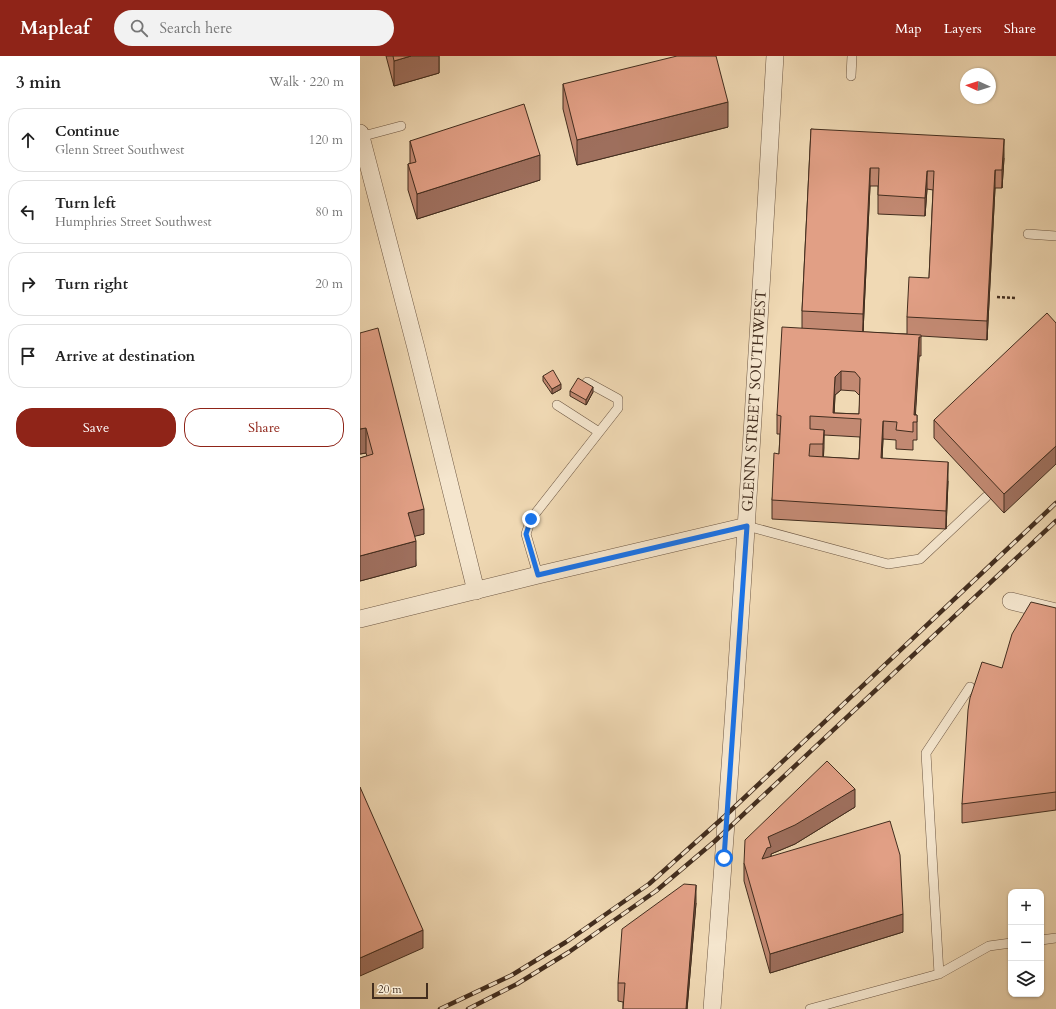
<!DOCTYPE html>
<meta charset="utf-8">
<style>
:root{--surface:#fff;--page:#f2f2f2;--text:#222;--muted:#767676;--line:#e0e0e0;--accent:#8f2418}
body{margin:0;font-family:Cardo,serif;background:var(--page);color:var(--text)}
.controls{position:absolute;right:12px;bottom:12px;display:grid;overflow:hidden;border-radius:8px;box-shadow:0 1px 3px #0004}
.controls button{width:36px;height:36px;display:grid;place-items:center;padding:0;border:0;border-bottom:1px solid var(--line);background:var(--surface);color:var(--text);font:20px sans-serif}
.compass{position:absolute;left:600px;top:12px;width:36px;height:36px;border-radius:50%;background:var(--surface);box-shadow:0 1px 3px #0004;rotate:273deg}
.scale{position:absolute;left:12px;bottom:10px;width:56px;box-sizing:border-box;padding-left:4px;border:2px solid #422d1e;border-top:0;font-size:11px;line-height:14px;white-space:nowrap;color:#422d1e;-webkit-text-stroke:3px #f5e6ce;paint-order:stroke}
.stop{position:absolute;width:12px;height:12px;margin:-9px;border:3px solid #1a73e8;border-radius:50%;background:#fff}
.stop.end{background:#1a73e8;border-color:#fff;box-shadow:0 1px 4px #0008}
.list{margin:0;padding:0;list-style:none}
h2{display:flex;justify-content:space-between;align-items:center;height:52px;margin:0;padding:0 16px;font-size:17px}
h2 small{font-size:13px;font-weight:400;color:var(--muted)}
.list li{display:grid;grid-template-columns:26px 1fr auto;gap:12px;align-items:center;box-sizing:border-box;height:64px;margin:0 8px 8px;padding:0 8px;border:1px solid var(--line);border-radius:16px}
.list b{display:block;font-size:15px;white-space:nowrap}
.list p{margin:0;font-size:13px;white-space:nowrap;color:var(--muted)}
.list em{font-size:13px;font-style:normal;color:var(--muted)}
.actions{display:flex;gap:8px;padding:12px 16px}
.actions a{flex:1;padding:9px 0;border:1px solid var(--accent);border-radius:16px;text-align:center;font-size:14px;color:var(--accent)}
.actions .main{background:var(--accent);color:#fff}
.icon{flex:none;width:22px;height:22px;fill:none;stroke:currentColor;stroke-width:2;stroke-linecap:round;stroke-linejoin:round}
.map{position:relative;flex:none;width:696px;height:953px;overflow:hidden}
header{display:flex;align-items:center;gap:24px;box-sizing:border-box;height:56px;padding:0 20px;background:var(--accent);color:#fff}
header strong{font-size:19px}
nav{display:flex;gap:22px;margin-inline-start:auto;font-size:14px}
.search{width:280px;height:36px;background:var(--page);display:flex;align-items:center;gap:10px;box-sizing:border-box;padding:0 14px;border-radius:22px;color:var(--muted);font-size:15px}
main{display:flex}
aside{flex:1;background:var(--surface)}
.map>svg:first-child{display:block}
</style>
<header>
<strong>Mapleaf</strong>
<div class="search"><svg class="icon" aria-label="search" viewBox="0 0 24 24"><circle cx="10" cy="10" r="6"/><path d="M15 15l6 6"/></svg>Search here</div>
<nav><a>Map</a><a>Layers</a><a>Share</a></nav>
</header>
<main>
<aside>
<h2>3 min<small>Walk · 220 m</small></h2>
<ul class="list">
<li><svg class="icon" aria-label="ahead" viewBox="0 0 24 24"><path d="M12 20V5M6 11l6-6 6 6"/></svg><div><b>Continue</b><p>Glenn Street Southwest</p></div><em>120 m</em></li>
<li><svg class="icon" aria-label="left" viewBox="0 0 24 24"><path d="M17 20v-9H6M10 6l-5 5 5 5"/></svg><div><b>Turn left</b><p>Humphries Street Southwest</p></div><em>80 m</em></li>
<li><svg class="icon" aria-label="right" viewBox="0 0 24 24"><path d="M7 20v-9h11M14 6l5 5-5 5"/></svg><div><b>Turn right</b></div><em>20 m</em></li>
<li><svg class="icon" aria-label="arrive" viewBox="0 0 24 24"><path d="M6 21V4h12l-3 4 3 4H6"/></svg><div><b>Arrive at destination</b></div></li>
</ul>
<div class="actions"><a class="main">Save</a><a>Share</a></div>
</aside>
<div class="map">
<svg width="696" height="953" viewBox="0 0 696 953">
<rect width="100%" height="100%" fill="#f0d9b4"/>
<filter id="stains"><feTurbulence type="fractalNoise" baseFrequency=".005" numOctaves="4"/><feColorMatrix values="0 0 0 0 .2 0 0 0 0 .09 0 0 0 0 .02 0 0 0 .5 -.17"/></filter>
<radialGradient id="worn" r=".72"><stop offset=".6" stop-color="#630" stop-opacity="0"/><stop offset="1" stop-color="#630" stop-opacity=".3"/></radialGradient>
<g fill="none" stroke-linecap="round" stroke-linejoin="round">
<defs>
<path id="service" d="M491,20L492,0
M0,81L41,70
M668,178L696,180
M197,349L239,376
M387,470L528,508L560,503L626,441
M178,519L166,478L171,463L258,352V343L227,326
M681,884L696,882
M579,918L629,890L651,887
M450,953L579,918L566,697L610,631"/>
<g id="minor">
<path d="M0,77L56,292L116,535"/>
<path d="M651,545L696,556"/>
<path d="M0,563L178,519L387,470"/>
<path id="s1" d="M352,953C377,636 396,318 415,0"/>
</g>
</defs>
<use href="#service" stroke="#6e5844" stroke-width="10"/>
<use href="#minor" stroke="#6e5844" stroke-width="18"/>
<path stroke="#422d1e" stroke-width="2.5" stroke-dasharray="3 2" stroke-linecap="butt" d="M637,241L655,242"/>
<use href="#service" stroke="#f5e6ce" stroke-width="9"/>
<use href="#minor" stroke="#f5e6ce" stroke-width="17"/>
<defs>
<path id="rail" d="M80,953L152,919L206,886L289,828L365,760L696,447
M108,953L157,928L209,896L296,835L355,785L696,465"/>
</defs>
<use href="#rail" stroke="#422d1e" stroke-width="4.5"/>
<use href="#rail" stroke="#f5e6ce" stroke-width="3" stroke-dasharray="9" stroke-linecap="butt"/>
</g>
<path fill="#c28972" stroke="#422d1e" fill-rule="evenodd" d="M26,0H79V17L34,30Z
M203,28L368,71L217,109L203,53Z
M451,73L644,102L642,132H635L627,284L561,280V300H559L555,359H557V384H553V394L536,393V384L523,383L522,403L588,425L586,473L412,463V444L419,398L420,378H417V359L442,272V255ZM510,130H518V158L565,160L567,133L573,134L569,222L547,261V278L503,276ZM481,334L495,335L500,340L499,358L474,357L475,339ZM464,379L500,381L499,403L463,401Z
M50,85L180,124L57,163L48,134V108H50Z
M696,267L644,457L574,382V364Z
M0,277L64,478L54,480L56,510L0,525V402L7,400L6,397L0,398Z
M183,320L201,333L192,338L183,325Z
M210,335L233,336L226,349L210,340Z
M696,552V754L602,767V748L642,612Z
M495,751L435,788L411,798V800L543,876L410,917L384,825V807Z
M336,847L327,953H263V946L258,945V927Z"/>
<path fill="#9e6f5d" stroke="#422d1e" d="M51,0H79V17L34,30V5Z
M368,46V71L217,109V84Z
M644,83V102L642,132V114Z
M180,99V124L57,163V138Z
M510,112V130L503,276V258Z
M635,114V132L627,284V265Z
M567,115V133L565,160V142Z
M559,281V300L555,366L554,359Z
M481,315V334L475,339L474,361H473L475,321Z
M201,328V333L192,338V333Z
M233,331V336L226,349V344Z
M523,365V383L521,421V402Z
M6,372V397L0,398V373Z
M464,374V392L463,407V388Z
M696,390V408L644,457V438Z
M588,406V425L586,473V455Z
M64,453V478L48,482V457Z
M56,485V510L0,525V500Z
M495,733V751L435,788L411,798V809L402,803L408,781Z
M336,829V847L327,953H326Z
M543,858V876L410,917V898Z
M63,874V892L0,920V902Z"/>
<path fill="#e19f85" stroke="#422d1e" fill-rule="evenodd" d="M33,0H51L34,5Z
M317,0H356L368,46L217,84L203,28Z
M164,48L180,99L57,138L48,108L56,106L50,85Z
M451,73L644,83L642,114H635L627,265L547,261L549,221L569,222L574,115H567L565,142L518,139L519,112H510L503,258L442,255Z
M687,257L696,267V390L644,438L574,364Z
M422,271L561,279V281H559L554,359H557V366H553V376L536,374L537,366L523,365L521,402L588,406L586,455L412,444L414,397L419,398L421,360L417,359ZM481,315L495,316L500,322L499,358L473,357L475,321ZM450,360L501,363L499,403L449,400L450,388H463L464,374L450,373Z
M18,272L64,453L48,457L56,485L0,500V402L13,398L6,372L0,373V277Z
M193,314L201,328L192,333L183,320Z
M218,322L233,331L226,344L210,335Z
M671,546L696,552V736L602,748L608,654L610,642L622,606L642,612L652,578Z
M467,705L495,733L435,769L408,781L411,791L407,792L402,803L530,765L540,799L543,858L410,898L384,807L385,784Z
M0,731L63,874L0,902Z
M324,828L336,829L326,953H263L265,927H258L262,873Z"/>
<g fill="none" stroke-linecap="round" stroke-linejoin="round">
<path stroke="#1a73e8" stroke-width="5" d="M171,463L166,478L178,519L387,470L364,802"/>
</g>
<g text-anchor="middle" stroke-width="4" stroke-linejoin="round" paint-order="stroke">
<g font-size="15" fill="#422d1e" stroke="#f5e6ce">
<text dy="5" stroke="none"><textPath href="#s1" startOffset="610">GLENN STREET SOUTHWEST</textPath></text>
</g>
</g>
<rect width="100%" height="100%" filter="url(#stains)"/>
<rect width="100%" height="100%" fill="url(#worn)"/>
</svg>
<div class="controls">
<button>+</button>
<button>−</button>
<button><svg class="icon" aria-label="layers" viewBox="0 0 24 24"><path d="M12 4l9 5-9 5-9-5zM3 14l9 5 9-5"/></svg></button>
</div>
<svg class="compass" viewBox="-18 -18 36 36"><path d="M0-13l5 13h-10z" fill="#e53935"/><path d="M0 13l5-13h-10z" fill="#767676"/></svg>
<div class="scale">20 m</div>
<div class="stop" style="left:364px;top:802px"></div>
<div class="stop end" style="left:171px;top:463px"></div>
</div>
</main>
